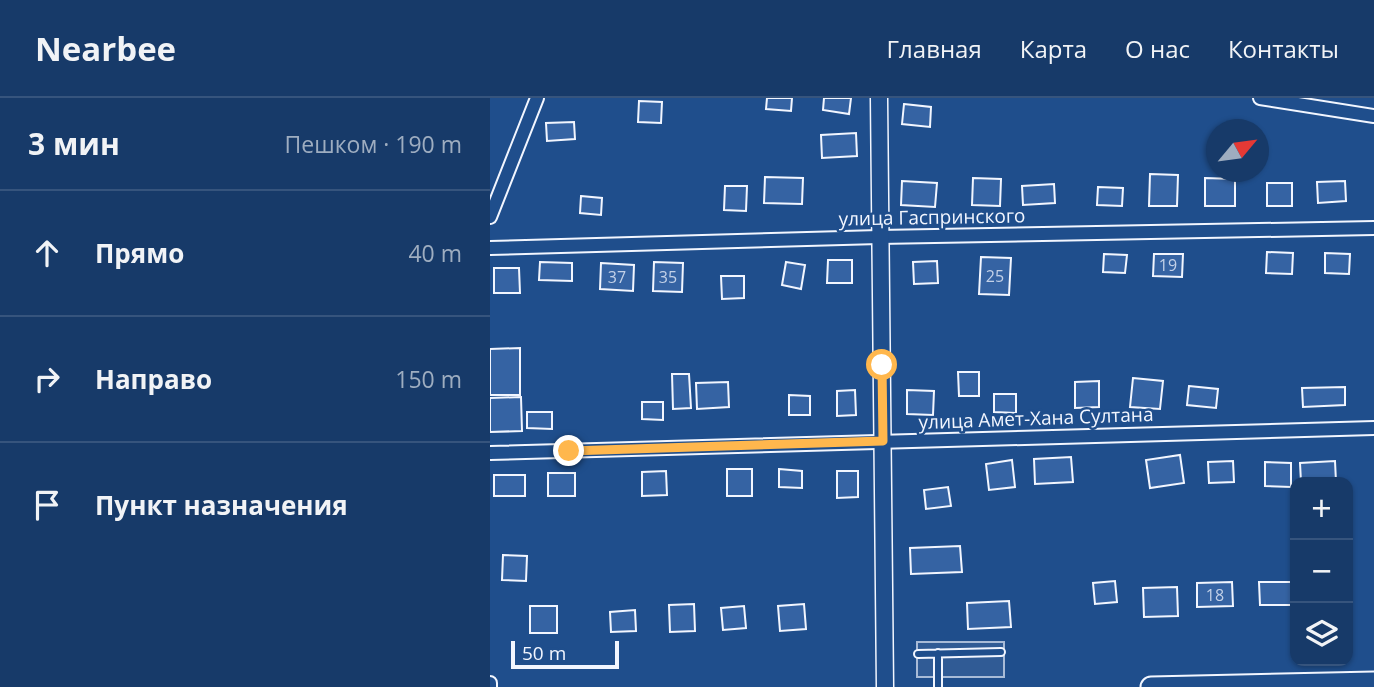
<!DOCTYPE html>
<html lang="ru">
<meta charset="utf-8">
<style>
:root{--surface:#173a69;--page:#244571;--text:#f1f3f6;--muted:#9eadc0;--line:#36547d}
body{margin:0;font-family:"Open Sans",sans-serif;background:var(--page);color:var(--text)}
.controls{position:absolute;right:21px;bottom:21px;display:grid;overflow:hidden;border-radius:14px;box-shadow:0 2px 5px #0004}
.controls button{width:63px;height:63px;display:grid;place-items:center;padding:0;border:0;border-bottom:2px solid var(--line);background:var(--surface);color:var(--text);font:35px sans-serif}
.compass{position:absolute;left:716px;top:21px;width:63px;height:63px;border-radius:50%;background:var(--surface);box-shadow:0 2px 5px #0004;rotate:61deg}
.scale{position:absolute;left:21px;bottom:18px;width:108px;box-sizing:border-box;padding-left:7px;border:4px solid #f2f6ff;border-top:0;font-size:19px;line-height:24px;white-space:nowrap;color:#f2f6ff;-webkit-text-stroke:5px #1f4e8c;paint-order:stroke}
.stop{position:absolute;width:21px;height:21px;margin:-16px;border:5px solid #ffb74d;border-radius:50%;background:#fff}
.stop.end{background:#ffb74d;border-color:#fff;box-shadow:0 2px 7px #0008}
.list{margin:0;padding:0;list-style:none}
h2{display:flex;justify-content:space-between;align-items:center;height:91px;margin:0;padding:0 28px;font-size:30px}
h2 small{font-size:23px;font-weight:400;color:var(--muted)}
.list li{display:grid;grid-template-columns:46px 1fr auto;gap:21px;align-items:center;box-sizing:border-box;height:126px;padding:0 28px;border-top:2px solid var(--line)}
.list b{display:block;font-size:26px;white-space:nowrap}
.list em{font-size:23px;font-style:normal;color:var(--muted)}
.icon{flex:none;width:38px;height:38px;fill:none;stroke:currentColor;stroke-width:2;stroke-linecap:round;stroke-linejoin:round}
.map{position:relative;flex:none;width:884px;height:589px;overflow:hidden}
header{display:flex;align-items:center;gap:42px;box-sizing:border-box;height:98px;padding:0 35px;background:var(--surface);border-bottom:2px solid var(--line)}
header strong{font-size:33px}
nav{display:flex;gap:38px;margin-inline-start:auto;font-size:24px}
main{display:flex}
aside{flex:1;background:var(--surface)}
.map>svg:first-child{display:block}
</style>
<header>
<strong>Nearbee</strong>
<nav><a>Главная</a><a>Карта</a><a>О нас</a><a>Контакты</a></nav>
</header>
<main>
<aside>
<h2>3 мин<small>Пешком · 190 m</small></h2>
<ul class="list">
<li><svg class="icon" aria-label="ahead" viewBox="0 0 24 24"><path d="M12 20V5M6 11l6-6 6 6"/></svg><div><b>Прямо</b></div><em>40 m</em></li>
<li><svg class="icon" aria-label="right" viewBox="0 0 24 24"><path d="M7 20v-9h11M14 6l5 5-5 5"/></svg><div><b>Направо</b></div><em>150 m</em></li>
<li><svg class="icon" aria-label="arrive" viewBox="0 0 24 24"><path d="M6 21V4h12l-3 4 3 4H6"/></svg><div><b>Пункт назначения</b></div></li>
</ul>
</aside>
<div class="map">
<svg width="884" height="589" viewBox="0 0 884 589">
<rect width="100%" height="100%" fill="#1f4e8c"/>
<path fill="#305b95" stroke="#a8bbd7" stroke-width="2" d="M427,544H514V579H427Z"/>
<path fill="#3563a3" stroke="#f2f6ff" stroke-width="2" d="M277,0H302L301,13L276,11Z
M334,0H361L359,16L333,12Z
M149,3L172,4L171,25L148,24Z
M414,6L441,9L440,29L412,26Z
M84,24L85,41L57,43L56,25Z
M366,35L367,58L332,60L331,37Z
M660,76L688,77L687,108H659Z
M275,79L313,80L312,106L274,105Z
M483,80L511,81L510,108L482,107Z
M715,80L745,81V108H715Z
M412,83L447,85L445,109L411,107Z
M855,83L856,103L828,105L827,84Z
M777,85H802V108H777Z
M564,86L565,105L533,107L532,88Z
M235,88H257L256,113L234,112Z
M608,89L633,90L632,108L607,107Z
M91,98L112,100L111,117L90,115Z
M777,154L803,155L802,176L776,175Z
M835,155L860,156L859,176L835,175Z
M614,156L637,157L635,175L613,174Z
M664,156H693L692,179L663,178Z
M491,159L521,160L519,197L489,196Z
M338,162H362V185H337Z
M447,163L448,185L424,186L423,164Z
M50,164L82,165V183L49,182Z
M164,164L193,165L192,194L163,193Z
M296,164L315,167L311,191L292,187Z
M111,165L144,167L143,193L110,191Z
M4,170H29L30,195H4Z
M231,178H254V200L232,201Z
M30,250V297H0V251Z
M468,274H489V298H469Z
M182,276H199L201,310L183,311Z
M643,280L673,283L670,311L640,309Z
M609,283V309L585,310V284Z
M238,284L239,309L207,311L206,285Z
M699,288L728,291L726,310L697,307Z
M855,289V307L813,309L812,290Z
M365,292L366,317L347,318V293Z
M417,292L444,293L443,317L417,316Z
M504,296H526V315L504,314Z
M299,297L320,298V317H299Z
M31,299L32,333L0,334V300Z
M152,304H173V322L152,321Z
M37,314H62V331L37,330Z
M690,357L694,385L660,390L656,362Z
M581,359L583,384L545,386L544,361Z
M522,362L525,389L499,392L496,366Z
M743,363L744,384L719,385L718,364Z
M845,363L846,384H811L810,365Z
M775,364L801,365V389L775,388Z
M237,371H262V398H237Z
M289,371L312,373V390L289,389Z
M176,373L177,397L152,398V374Z
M347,373H368V399L347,400Z
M58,375H85V398H58Z
M4,377H35V398H4Z
M458,389L461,408L436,411L434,392Z
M470,448L472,474L421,476L420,450Z
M13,457L37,458L36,483L12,482Z
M625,483L627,504L605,506L603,485Z
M860,483L862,514H858V484Z
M742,484L743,508L707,509V485Z
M769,484H801V507H770Z
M687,489L688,518L654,519L653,490Z
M519,503L521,529L478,531L477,505Z
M204,506L205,533L180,534L179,507Z
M314,506L316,531L290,533L288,508Z
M40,508H67V535H40Z
M254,508L256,530L233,532L231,510Z
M145,512L146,533L121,534L120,514Z"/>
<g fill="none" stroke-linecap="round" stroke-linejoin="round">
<defs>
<path id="service" d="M448,555V589
M428,556L511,554"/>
<path id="minor" d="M770,0L884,18
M0,119L47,0
M0,150L389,139L884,130
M0,355L884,330
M0,585V589"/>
<path id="tertiary" d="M389,0L395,589"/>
<path id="secondary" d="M661,589L884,584"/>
</defs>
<use href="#service" stroke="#f2f6ff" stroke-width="10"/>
<use href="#minor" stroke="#f2f6ff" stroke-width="16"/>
<use href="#tertiary" stroke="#f2f6ff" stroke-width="19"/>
<use href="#secondary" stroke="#f2f6ff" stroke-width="23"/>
<use href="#service" stroke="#1f4e8c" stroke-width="6"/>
<use href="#minor" stroke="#1f4e8c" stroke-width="12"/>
<use href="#tertiary" stroke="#1f4e8c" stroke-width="16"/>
<use href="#secondary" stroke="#1f4e8c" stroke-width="19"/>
</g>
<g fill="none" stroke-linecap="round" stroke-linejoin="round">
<path stroke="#ffb74d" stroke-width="9" d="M79,353L393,343L392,267"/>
</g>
<g text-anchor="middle" stroke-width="5" stroke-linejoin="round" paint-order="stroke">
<g font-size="16" fill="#c3d1e8">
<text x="678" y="173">19</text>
<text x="505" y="184">25</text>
<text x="127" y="185">37</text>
<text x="178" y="185">35</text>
<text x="725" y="503">18</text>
</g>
<g font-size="19" fill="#f2f6ff" stroke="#1f4e8c">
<text transform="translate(442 119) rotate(-1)" y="7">улица Гаспринского</text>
<text transform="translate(546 320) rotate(-2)" y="7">улица Амет-Хана Султана</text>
</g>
</g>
</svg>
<div class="controls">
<button>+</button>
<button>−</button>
<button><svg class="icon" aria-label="layers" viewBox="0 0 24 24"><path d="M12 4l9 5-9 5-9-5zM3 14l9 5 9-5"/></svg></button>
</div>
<svg class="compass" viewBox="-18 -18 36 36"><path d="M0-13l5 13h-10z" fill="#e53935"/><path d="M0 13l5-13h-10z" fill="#9eadc0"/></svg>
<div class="scale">50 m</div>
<div class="stop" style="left:392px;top:267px"></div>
<div class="stop end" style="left:79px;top:353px"></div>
</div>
</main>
